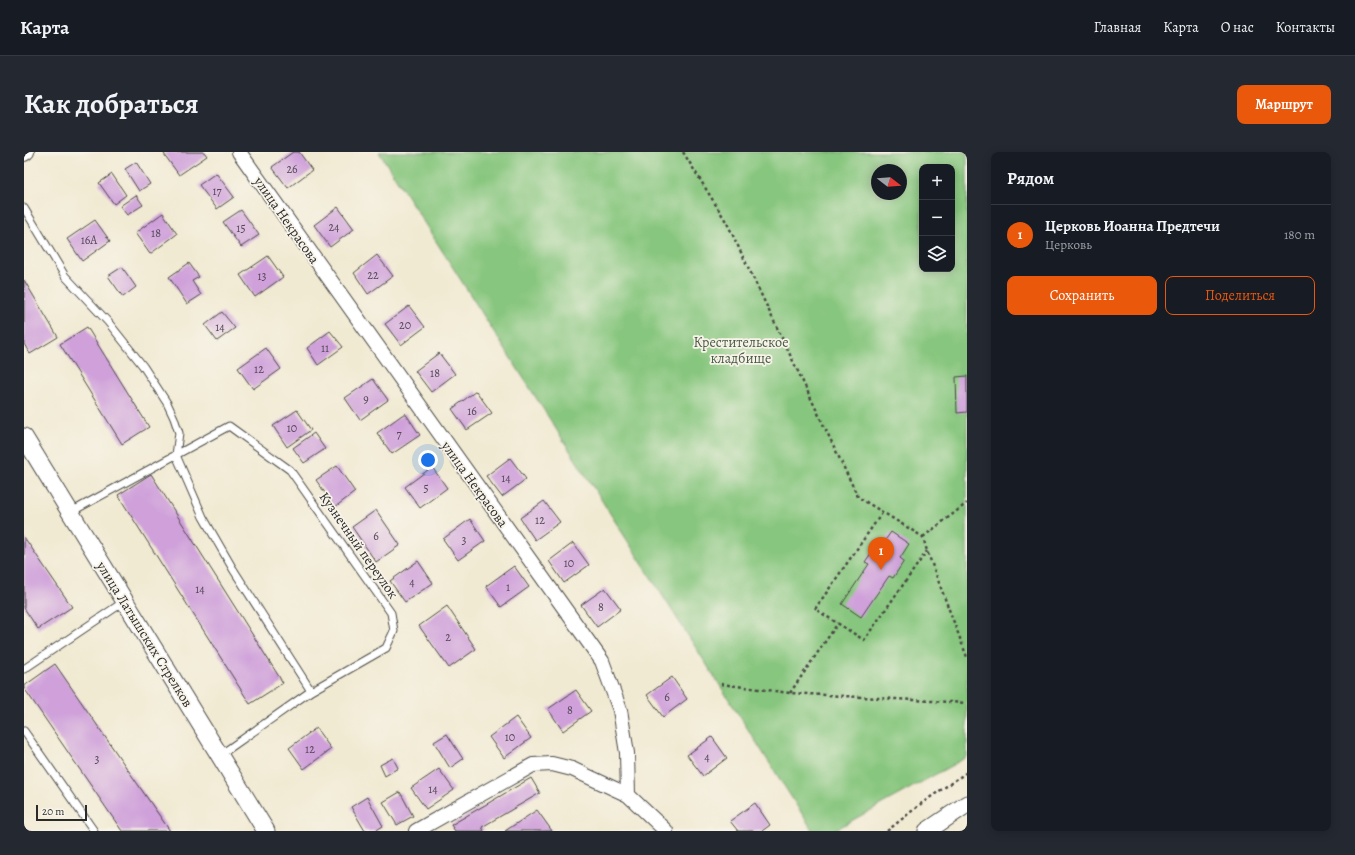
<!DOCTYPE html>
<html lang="ru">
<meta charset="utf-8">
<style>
:root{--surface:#171b24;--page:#242831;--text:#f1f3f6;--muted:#9ea1a6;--line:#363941;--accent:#ea580c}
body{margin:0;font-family:Alegreya,serif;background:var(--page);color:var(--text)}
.controls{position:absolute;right:12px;top:12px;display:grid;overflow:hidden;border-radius:8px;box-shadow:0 2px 10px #0003}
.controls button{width:36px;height:36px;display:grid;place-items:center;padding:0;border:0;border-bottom:1px solid var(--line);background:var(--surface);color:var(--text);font:20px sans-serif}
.compass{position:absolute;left:847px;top:12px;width:36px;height:36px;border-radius:50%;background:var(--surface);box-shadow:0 2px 10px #0003;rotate:107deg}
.scale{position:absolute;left:12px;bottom:10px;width:51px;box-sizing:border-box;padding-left:4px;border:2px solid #2b2b2b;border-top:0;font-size:11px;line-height:14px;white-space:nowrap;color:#2b2b2b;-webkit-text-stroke:3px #f7f3e8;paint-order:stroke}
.you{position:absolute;left:404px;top:308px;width:14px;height:14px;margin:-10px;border:3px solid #fff;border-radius:50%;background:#1a73e8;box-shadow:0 0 0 6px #1a73e833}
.badge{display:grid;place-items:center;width:26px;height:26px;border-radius:50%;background:var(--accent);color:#fff;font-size:13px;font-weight:700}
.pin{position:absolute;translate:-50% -33px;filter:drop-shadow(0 1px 2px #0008)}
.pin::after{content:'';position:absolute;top:21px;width:14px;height:12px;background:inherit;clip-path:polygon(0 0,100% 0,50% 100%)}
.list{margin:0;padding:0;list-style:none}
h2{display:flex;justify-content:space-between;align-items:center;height:52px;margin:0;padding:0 16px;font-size:17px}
h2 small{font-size:13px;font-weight:400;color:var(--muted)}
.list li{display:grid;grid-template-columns:26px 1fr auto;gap:12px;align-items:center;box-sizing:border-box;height:60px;padding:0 16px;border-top:1px solid var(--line)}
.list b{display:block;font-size:15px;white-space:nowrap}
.list p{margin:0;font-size:13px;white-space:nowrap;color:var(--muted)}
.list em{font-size:13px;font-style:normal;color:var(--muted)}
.actions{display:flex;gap:8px;padding:12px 16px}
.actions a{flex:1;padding:9px 0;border:1px solid var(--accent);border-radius:8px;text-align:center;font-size:14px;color:var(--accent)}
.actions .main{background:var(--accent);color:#fff}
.icon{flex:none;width:22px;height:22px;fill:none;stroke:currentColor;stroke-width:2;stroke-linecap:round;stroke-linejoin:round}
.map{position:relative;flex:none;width:943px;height:679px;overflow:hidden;border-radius:8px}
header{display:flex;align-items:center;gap:24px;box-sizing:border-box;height:56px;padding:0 20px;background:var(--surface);border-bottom:1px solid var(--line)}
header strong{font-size:19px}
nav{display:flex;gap:22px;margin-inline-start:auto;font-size:14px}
.intro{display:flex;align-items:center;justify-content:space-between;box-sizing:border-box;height:96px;padding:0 24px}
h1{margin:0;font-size:28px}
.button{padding:10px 18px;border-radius:8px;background:var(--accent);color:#fff;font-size:14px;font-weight:700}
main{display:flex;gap:24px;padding:0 24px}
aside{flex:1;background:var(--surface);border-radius:8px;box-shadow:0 2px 10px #0003}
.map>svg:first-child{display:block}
</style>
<header>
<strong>Карта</strong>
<nav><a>Главная</a><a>Карта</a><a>О нас</a><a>Контакты</a></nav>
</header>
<div class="intro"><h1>Как добраться</h1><a class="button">Маршрут</a></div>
<main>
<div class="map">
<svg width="943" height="679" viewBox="0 0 943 679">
<rect width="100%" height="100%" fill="#f7f3e8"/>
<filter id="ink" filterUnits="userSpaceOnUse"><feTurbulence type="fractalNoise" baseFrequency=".025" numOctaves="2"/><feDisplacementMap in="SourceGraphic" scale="8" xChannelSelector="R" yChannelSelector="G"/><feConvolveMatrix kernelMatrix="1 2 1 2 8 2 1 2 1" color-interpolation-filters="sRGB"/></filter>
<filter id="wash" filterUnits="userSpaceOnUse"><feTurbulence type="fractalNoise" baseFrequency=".012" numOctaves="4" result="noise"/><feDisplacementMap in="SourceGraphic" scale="16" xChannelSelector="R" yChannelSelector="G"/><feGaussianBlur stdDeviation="0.9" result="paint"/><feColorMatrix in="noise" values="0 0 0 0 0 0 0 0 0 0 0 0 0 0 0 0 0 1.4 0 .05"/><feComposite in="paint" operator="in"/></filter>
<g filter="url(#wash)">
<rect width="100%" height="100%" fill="#f1ead3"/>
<path fill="#87c67e" stroke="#597854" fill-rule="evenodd" d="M355,0H943V605L809,679H789ZM898,15H928V117H898ZM853,18H877V42H853Z"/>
<g id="blocks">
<path fill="#cfa0da" d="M143,0H180L183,4L155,23L140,2Z
M269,0H275L288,18L264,36L248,15Z
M112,10L126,32L115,39L101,17Z
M192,21L210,45L193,57L175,33Z
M88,22L102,43L90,52L75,31Z
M112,43L119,53L103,63L96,54Z
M314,55L330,77L306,95L290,73Z
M217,58L235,83L217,95L199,70Z
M139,61L153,82L126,102L111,81Z
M71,68L86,89L58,109L43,87Z
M353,103L369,124L344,142L330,121Z
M244,104L259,125L231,145L216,123Z
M165,111L175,125L168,129L177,143L163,152L145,125Z
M98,115L112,135L99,145L84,124Z
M0,128L34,185L6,202L0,192Z
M385,154L401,175L377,193L361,172Z
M198,160L211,176L193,189L181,173Z
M63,175L125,275L98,292L36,192Z
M306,179L319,195L294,213L283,196Z
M242,196L257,217L229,237L214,216Z
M415,201L431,222L407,240L391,219Z
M943,224V260L933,261L932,225Z
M349,227L364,248L336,268L321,246Z
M452,239L468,261L443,278L428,257Z
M273,258L287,278L263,295L249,274Z
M381,261L396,283L368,302L353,281Z
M290,281L301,297L280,311L269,296Z
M486,306L502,327L478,345L462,324Z
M313,314L331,340L311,355L292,328Z
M408,315L423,336L396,356L381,335Z
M127,322L259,531L226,552L94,343Z
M520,349L536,370L511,388L496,366Z
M352,358L376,393L352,410L328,375Z
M446,367L461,389L434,408L419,387Z
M867,380L885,392L876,406L880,409L869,426L865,424L837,465L818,452L845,412L841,410L854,391L857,394Z
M0,385L48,455L14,477L0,456Z
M549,391L565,413L540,431L525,409Z
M394,409L409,431L381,450L366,429Z
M490,414L505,435L477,455L462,434Z
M581,436L597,457L573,475L557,453Z
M423,454L452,497L425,516L395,474Z
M31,512L146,679H98L0,536V534Z
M648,525L663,547L639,565L623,543Z
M552,538L567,559L539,579L524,557Z
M492,565L507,586L480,606L465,585Z
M292,576L307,597L280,617L265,596Z
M423,582L439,607L426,616L410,590Z
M688,585L703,606L679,624L663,603Z
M369,606L374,616L361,624L356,613Z
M415,617L430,638L402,657L387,636Z
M507,626L516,641L458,675L460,679H431L427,673Z
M376,640L389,664L373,673L359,650Z
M343,645L359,674L351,679H341L327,655Z
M731,651L746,673L738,679H714L706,669Z
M513,658L528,679H481Z"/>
</g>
</g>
<g filter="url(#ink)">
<use href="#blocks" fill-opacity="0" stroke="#494844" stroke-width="1"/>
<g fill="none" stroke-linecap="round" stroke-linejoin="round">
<defs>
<path id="service" d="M0,56L41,124L84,170L119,214L143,251L150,266L155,281L152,303L179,365L209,417L287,539
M47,360L205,274L266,318L367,461L370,479L362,496L287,539L196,603
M0,517L101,449
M0,579L70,679"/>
<path id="minor" d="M215,0L578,509L596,558L603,601L604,643L642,679
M0,2L3,0
M392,679L509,613L528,612L548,617L604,643"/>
<path id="tertiary" d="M0,285L242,679
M903,679L943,652"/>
</defs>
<use href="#service" stroke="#494844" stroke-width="9"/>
<use href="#minor" stroke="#494844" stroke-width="16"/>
<use href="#tertiary" stroke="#494844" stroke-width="19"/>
<path stroke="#494844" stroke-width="2.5" stroke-dasharray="3 3" stroke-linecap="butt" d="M659,0L703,71L834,345L899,385L903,399L943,505
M858,361L791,457L840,488L903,399
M899,385L943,351
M697,532L766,541L943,551
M766,541L814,471
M863,679L898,651L943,620"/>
<use href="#service" stroke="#fff" stroke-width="7"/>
<use href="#minor" stroke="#fff" stroke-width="14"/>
<use href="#tertiary" stroke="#fff" stroke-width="17"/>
</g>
</g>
<g text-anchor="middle" stroke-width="3.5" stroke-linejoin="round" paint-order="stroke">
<g font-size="12" fill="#544857">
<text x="268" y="21">26</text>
<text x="193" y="43">17</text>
<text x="310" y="79">24</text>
<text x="217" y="80">15</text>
<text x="132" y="85">18</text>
<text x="65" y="92">16А</text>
<text x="349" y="127">22</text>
<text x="238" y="128">13</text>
<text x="381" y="177">20</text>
<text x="196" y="179">14</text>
<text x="301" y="200">11</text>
<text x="235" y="221">12</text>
<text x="411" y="225">18</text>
<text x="342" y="251">9</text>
<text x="448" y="263">16</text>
<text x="268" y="280">10</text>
<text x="375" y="286">7</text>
<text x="482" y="330">14</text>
<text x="402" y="340">5</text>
<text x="516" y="372">12</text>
<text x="352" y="388">6</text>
<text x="440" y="392">3</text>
<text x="545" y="415">10</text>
<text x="388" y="434">4</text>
<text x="484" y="439">1</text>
<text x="176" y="441">14</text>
<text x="577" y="459">8</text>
<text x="424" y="489">2</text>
<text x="643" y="549">6</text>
<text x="546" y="562">8</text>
<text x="486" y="589">10</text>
<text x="286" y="601">12</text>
<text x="683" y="609">4</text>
<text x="73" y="611">3</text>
<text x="409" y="641">14</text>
</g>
<g font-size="14" fill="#2b2b2b" stroke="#f7f3e8">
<text transform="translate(263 68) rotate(55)" y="5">улица Некрасова</text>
<text transform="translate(451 332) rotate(54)" y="5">улица Некрасова</text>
<text transform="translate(335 393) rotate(55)" y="5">Кузнечный переулок</text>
<text transform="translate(121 482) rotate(58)" y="5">улица Латышских Стрелков</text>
</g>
<g font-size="14" fill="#475a44" stroke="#f7f3e8">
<text x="717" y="195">Крестительское<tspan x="717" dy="16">кладбище</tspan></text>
</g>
</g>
</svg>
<div class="controls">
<button>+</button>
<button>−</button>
<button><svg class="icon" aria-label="layers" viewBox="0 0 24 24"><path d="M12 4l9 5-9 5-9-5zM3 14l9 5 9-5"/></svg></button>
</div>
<svg class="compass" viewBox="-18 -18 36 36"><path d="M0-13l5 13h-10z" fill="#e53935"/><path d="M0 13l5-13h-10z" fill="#9ea1a6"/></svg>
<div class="scale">20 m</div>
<div class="you"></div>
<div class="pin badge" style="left:857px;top:418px">1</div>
</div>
<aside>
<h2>Рядом<small></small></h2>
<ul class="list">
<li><span class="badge">1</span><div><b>Церковь Иоанна Предтечи</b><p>Церковь</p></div><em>180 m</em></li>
</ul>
<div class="actions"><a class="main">Сохранить</a><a>Поделиться</a></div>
</aside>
</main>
